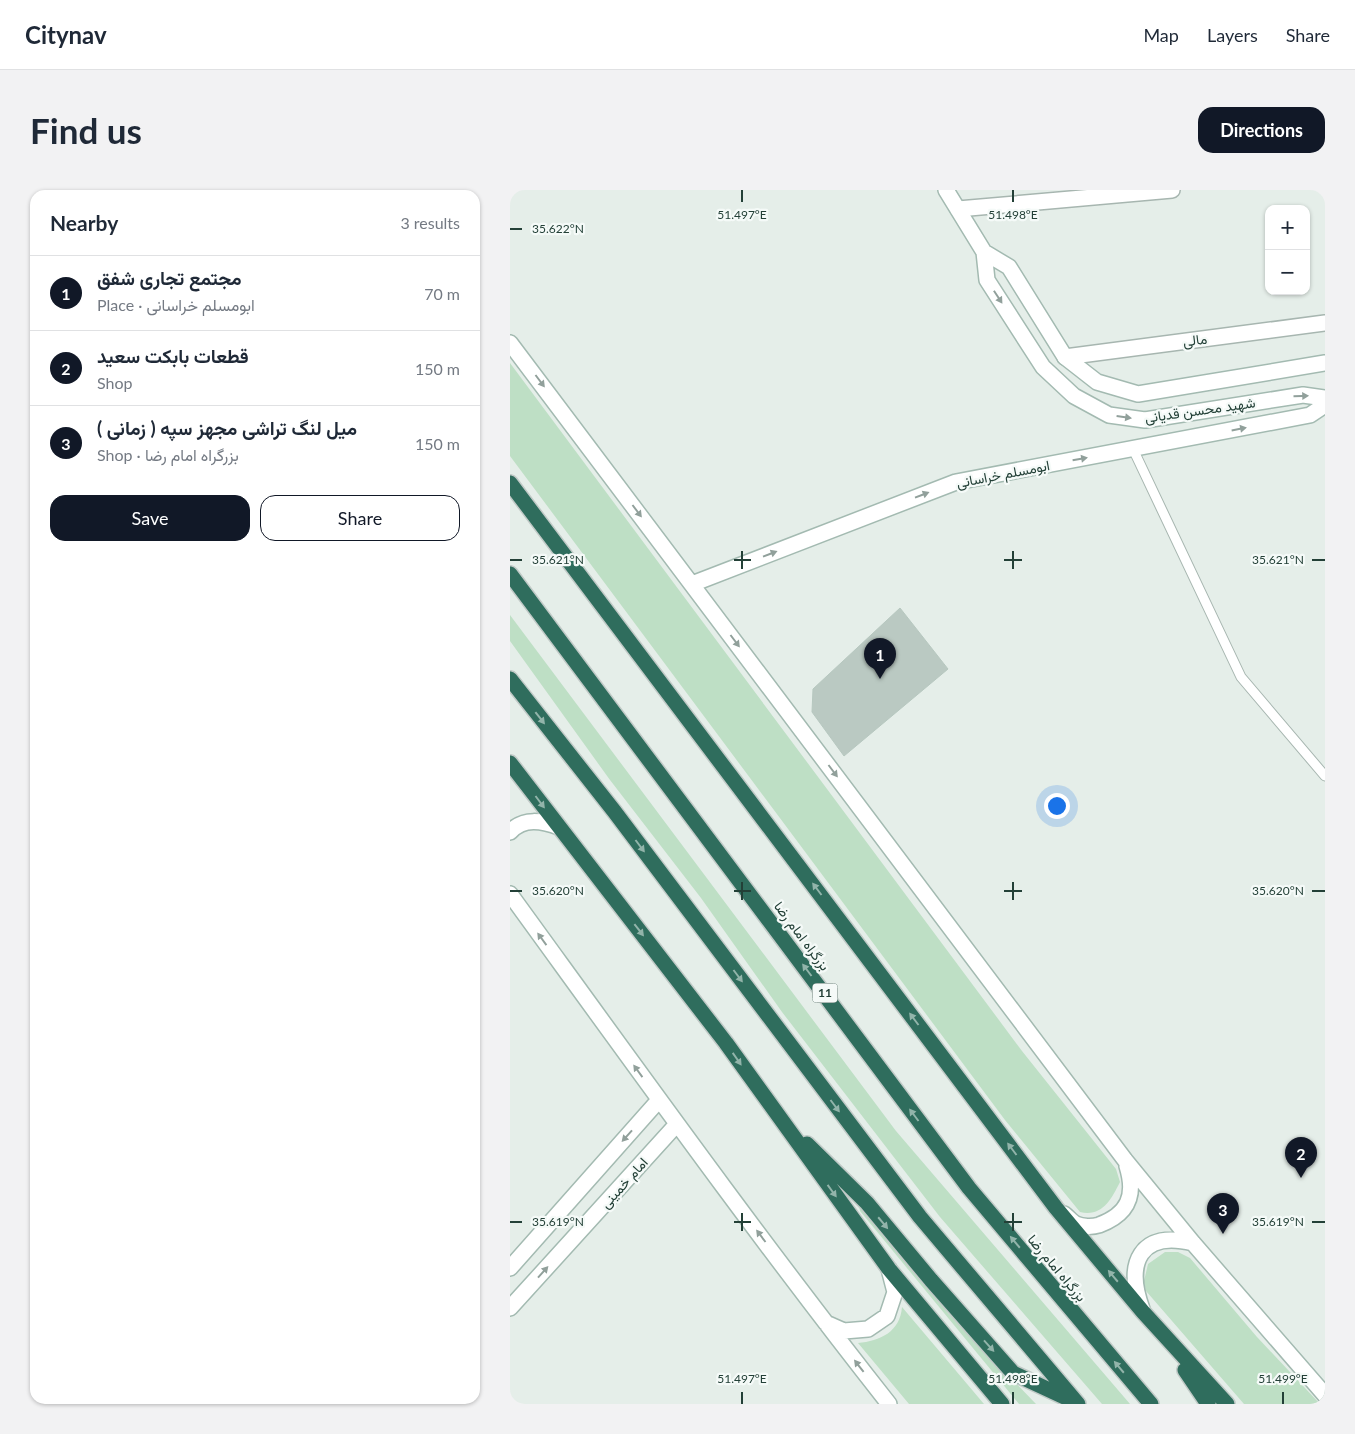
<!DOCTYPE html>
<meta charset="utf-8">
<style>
:root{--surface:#fff;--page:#f2f2f3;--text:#1f2937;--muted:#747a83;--line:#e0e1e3;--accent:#111827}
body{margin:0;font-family:Lato,Vazirmatn,sans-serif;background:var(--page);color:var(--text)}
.controls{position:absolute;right:15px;top:15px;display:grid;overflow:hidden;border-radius:10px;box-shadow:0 1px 4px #0004}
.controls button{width:45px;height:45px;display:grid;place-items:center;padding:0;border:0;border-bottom:1px solid var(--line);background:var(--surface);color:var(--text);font:25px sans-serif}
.you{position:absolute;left:546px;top:615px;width:18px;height:18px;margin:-12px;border:4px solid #fff;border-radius:50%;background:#1a73e8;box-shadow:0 0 0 8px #1a73e833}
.badge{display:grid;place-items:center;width:32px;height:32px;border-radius:50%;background:var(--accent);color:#fff;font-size:16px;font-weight:700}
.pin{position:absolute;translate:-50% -41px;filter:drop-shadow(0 1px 2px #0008)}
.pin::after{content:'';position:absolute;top:26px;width:18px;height:15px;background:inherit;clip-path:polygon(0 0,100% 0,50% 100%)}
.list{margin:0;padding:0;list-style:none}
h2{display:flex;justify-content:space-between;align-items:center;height:65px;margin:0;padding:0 20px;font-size:21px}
h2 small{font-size:16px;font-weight:400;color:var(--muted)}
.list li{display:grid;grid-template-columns:32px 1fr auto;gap:15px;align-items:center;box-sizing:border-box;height:75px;padding:0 20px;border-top:1px solid var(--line)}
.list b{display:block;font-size:19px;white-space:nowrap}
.list p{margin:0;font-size:16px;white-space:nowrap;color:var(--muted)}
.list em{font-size:16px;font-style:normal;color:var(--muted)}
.actions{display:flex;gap:10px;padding:15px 20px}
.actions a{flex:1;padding:11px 0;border:1px solid var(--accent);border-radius:15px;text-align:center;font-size:18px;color:var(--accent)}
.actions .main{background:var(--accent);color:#fff}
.map{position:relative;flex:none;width:815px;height:1214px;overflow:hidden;border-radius:15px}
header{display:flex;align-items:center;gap:30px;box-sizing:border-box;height:70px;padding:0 25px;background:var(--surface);border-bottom:1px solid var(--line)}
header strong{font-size:24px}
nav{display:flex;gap:28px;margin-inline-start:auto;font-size:18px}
.intro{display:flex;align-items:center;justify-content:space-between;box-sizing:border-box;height:120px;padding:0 30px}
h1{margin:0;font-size:35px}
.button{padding:12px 22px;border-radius:15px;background:var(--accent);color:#fff;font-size:18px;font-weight:700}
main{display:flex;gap:30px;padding:0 30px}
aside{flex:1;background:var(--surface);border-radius:15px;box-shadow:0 1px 4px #0004}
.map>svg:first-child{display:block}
</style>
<header>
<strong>Citynav</strong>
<nav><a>Map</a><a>Layers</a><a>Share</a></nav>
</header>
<div class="intro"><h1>Find us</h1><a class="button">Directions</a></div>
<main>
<aside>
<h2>Nearby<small>3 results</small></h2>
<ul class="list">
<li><span class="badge">1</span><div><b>مجتمع تجاری شفق</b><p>Place · ابومسلم خراسانی</p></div><em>70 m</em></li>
<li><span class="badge">2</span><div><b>قطعات بابکت سعید</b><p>Shop</p></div><em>150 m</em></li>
<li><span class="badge">3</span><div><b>میل لنگ تراشی مجهز سپه ( زمانی )</b><p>Shop · بزرگراه امام رضا</p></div><em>150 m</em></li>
</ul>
<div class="actions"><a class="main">Save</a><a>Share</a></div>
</aside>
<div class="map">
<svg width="815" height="1214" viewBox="0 0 815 1214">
<rect width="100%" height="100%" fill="#e5eee9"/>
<path fill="#bedfc5" d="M0,173L512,861L606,979L610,992C601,1010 592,1027 570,1022L495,930L0,266Z
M0,425L386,941L620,1214H592L430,1027L272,822L191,708L100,590L0,451Z
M349,1016H353L439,1124L526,1214H509L350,1021Z
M655,1062H668L680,1068L747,1147L810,1214H734L636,1101L634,1091L638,1074Z
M392,1117L474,1214H399L348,1153C370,1151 390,1142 392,1117Z"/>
<path fill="#bac9c2" stroke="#b7c8c0" d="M390,418L438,479L334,566L302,522L303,499Z"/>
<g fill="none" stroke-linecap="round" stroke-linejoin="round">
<defs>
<path id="lane" d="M623,259L731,487L815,586"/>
<path id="street" d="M448,19L662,0
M555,167L815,133"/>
<path id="secondary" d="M436,0L474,62L477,90L533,177L564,206L599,225L635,230L793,205L815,208
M474,62L499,77L555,167L587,192L628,204L815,173
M0,153L615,970L683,1053L815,1205
M182,394L446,292L800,225L815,215
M0,642C14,627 32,631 49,637
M0,704C125,876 248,1048 379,1214
M554,1024C558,1027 562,1032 566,1034C572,1037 583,1037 589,1035C619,1024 626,1005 617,976
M0,1078L149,910
M0,1118L167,934
M632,1119C615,1073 630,1040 683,1053
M316,1133L334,1141L358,1139L377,1126L385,1102L379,1079"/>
<path id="highway" d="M0,293L546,1018L633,1122L717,1214
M0,384L459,998L641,1214
M0,489L104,621L410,1027L568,1214
M0,573L216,853L379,1079L492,1214
M297,954L357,1013L421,1090L503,1183L563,1211
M675,1180L698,1214"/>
</defs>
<use href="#lane" stroke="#a7b6b0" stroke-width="11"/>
<use href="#street" stroke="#a7b6b0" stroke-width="18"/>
<use href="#secondary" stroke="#a3bab1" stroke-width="18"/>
<use href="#highway" stroke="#c1cac7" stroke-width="18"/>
<use href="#lane" stroke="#fff" stroke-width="9"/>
<use href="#street" stroke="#fff" stroke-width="15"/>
<use href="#secondary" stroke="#fff" stroke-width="15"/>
<use href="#highway" stroke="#2f6d5d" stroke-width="15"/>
</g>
<defs><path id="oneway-solid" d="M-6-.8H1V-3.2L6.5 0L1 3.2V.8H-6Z" transform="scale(1.25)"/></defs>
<g fill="#91a09b">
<use href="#oneway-solid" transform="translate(488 107) rotate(57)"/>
<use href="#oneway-solid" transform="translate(30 191) rotate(53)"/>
<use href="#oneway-solid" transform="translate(791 206) rotate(-2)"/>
<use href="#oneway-solid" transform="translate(614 227) rotate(8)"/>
<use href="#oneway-solid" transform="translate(729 239) rotate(-11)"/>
<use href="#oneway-solid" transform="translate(570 269) rotate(-10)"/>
<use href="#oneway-solid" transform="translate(412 305) rotate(-21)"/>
<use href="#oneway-solid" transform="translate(127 321) rotate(53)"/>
<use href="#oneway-solid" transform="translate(260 364) rotate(-21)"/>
<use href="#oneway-solid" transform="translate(225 451) rotate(53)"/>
<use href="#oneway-solid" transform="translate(323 581) rotate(53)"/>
<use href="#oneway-solid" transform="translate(32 749) rotate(-126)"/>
<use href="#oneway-solid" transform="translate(128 881) rotate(-126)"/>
<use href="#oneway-solid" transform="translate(117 946) rotate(132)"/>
<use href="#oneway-solid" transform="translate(251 1046) rotate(-127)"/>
<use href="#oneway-solid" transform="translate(33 1082) rotate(-48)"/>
<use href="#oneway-solid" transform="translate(349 1176) rotate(-128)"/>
</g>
<g fill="#92b4aa">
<use href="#oneway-solid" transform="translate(30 528) rotate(52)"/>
<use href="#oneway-solid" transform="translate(30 612) rotate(53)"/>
<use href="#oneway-solid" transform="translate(130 656) rotate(53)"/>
<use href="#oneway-solid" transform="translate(307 699) rotate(-127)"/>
<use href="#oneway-solid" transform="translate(129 740) rotate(52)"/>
<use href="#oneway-solid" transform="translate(297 780) rotate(-127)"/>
<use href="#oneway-solid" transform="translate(228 786) rotate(53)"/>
<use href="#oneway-solid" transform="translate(404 829) rotate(-127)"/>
<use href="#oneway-solid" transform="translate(227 869) rotate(55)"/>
<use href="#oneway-solid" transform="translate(325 916) rotate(53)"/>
<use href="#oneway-solid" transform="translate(404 925) rotate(-127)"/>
<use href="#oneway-solid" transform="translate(502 959) rotate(-127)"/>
<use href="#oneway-solid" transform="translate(322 1001) rotate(54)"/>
<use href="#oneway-solid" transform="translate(373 1033) rotate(50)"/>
<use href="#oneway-solid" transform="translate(505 1052) rotate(-130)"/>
<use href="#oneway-solid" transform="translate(603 1086) rotate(-130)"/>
<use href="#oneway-solid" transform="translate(479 1156) rotate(48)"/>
<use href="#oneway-solid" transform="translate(609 1177) rotate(-130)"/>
</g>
<path fill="none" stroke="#234037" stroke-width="2" d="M232,0V12M503,0V12M0,39H12M232,361V379M503,361V379M0,370H12M224,370H241M494,370H512M802,370H815M232,692V710M503,692V710M0,701H12M224,701H241M494,701H512M802,701H815M232,1023V1041M503,1023V1041M0,1032H12M224,1032H241M494,1032H512M802,1032H815M232,1202V1214M503,1202V1214M773,1202V1214"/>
<g text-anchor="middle" stroke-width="4.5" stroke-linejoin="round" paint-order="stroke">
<rect fill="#f5faf8" stroke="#627871" stroke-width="1" x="302.5" y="793.5" width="25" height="19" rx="4"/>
<g font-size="12" font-weight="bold" fill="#234037">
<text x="315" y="807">11</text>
</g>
<g font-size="14" fill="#234037" stroke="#f5faf8">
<text transform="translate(685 150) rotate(-7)" y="5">مالی</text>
<text transform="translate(690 220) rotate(-8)" y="5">شهید محسن قدیانی</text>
<text transform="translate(493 284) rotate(-11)" y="5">ابومسلم خراسانی</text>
<text transform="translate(292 746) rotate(53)" y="5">بزرگراه امام رضا</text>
<text transform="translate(114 993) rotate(-48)" y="5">امام خمینی</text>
<text transform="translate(547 1078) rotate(50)" y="5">بزرگراه امام رضا</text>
</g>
</g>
<g font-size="12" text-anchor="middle" fill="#234037" stroke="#f5faf8" stroke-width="4.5" stroke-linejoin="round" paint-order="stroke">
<text x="232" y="29">51.497°E</text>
<text x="503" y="29">51.498°E</text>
<text x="48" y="43">35.622°N</text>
<text x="48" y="374">35.621°N</text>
<text x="768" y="374">35.621°N</text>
<text x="48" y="705">35.620°N</text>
<text x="768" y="705">35.620°N</text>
<text x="48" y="1036">35.619°N</text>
<text x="768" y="1036">35.619°N</text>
<text x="232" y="1193">51.497°E</text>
<text x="503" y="1193">51.498°E</text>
<text x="773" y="1193">51.499°E</text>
</g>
</svg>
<div class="controls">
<button>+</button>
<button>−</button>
</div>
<div class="you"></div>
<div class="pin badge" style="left:370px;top:489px">1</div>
<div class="pin badge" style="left:791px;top:988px">2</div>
<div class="pin badge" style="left:713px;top:1044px">3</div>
</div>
</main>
